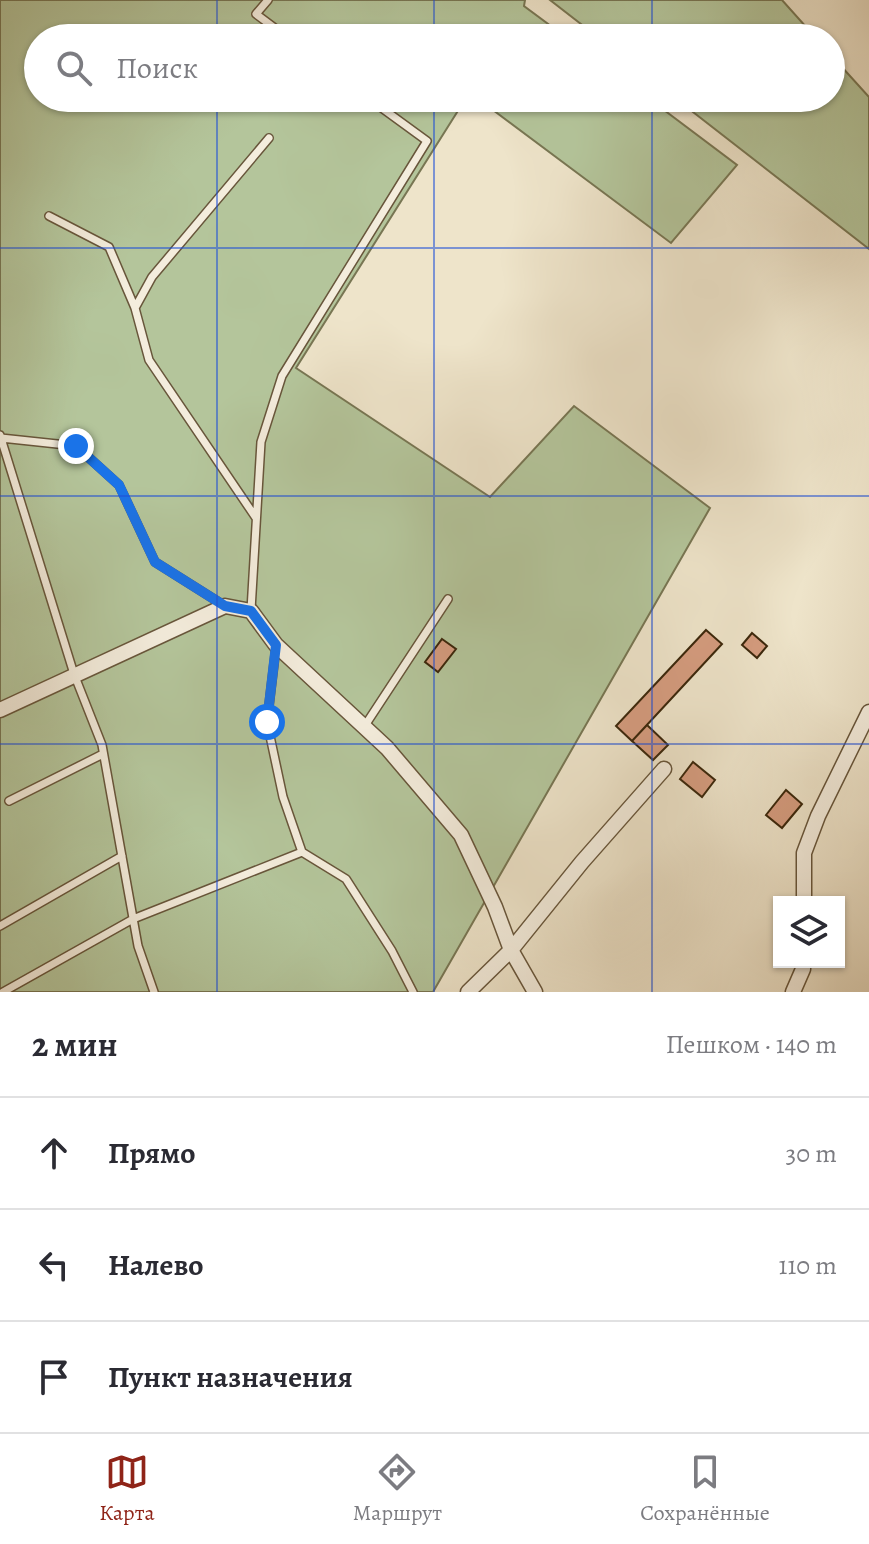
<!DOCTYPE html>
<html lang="ru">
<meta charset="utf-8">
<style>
:root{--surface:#fff;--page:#f7f7f7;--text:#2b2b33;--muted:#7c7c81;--line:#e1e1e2;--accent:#8f2418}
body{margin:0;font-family:Alegreya,serif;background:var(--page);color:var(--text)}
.controls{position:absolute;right:24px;bottom:24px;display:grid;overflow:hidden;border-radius:0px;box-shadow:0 2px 6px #0004}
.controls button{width:72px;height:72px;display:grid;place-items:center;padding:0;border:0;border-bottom:2px solid var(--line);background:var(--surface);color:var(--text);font:40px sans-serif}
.stop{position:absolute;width:24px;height:24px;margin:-18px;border:6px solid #1a73e8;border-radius:50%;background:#fff}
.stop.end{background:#1a73e8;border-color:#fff;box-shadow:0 2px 8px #0008}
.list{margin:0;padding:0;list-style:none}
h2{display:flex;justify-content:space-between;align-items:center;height:104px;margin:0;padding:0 32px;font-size:34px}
h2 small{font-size:26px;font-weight:400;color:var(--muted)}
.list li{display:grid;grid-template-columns:52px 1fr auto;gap:24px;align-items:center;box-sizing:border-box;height:112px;padding:0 32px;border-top:2px solid var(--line)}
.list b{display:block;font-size:30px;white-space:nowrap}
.list em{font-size:26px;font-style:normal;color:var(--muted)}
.icon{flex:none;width:44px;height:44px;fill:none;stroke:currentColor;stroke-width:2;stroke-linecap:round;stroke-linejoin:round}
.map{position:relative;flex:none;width:869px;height:992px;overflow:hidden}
.search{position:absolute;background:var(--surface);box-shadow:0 2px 6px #0004;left:24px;right:24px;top:24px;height:88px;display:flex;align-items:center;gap:20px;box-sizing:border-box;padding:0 28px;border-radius:44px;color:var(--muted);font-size:30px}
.sheet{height:440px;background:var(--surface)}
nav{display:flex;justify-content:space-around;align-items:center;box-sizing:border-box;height:112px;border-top:2px solid var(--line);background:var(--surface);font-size:22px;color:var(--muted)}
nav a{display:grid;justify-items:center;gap:4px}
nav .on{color:var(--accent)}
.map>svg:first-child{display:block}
</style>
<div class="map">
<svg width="869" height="992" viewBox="0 0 869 992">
<rect width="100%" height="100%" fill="#eee4ca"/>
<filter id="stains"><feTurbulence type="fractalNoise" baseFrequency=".0025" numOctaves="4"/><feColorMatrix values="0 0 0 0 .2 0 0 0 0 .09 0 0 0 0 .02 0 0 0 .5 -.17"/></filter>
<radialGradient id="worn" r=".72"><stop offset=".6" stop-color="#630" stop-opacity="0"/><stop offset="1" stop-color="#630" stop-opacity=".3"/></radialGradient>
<path fill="#b4c59b" stroke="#787653" stroke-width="2" d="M0,0H525L524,6L567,38H38V98H466L296,368L490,497L574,406L710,508L433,992H0Z
M550,0H782L816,38H599Z
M831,55L869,97V249L675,98H831Z
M477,98H648L737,165L671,243Z"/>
<path fill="#d59c7f" stroke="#3b270b" stroke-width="2" d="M706,630L722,644L632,741L616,726Z
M752,633L767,646L757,658L742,645Z
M442,639L456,649L438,672L425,662Z
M647,725L668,745L653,760L632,741Z
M693,762L715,780L702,797L680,779Z
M786,790L802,804L782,828L766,815Z"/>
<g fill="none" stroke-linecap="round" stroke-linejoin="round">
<defs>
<path id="lane" d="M268,0L256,14L288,38
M49,216L109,247L135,308L149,360L256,518
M135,308L152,277L269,138
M0,435L74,674L102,745L138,946L154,992
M1,438L76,446L119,485L155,562L225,606
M251,610L261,442L282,376L427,141L368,98
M276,647L267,722L283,797L302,852L346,879L392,951L413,992
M364,727L448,599
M9,801L103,754
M0,926L122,856
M3,992L133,919L302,852"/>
<path id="street" d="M0,710L225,606L251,611L276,645L387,748L461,835L495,907L511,950L535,992
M804,902V853L818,816L869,712
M468,992L511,950L582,862L664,769
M793,992L803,969V962"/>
</defs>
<use href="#lane" stroke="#68563b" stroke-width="10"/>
<use href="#street" stroke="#68563b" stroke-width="17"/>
<use href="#lane" stroke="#f4eddd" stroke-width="7"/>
<use href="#street" stroke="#f4eddd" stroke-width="14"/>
</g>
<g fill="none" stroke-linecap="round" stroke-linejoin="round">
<path stroke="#1a73e8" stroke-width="10" d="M76,446L119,485L155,562L225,606L251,611L276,645L267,722"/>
</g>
<path fill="none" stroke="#1d4ed8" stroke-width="2" stroke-opacity="0.55" d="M217,0V38M434,0V38M652,0V38M217,98V992M434,98V992M652,98V992M0,248H869M0,496H869M0,744H869"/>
<rect width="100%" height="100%" filter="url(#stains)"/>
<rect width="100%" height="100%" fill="url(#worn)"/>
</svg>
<div class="controls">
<button><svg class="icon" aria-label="layers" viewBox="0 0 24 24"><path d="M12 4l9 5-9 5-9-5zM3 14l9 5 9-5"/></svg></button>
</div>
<div class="stop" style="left:267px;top:722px"></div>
<div class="stop end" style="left:76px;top:446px"></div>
<div class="search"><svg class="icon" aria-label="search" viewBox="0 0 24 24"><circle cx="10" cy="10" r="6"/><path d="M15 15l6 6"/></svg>Поиск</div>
</div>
<section class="sheet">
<h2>2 мин<small>Пешком · 140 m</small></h2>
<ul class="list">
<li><svg class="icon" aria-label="ahead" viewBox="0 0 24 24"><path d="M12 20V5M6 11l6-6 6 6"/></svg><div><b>Прямо</b></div><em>30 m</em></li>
<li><svg class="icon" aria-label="left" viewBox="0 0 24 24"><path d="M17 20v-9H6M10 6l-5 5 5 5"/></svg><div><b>Налево</b></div><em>110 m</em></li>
<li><svg class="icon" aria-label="arrive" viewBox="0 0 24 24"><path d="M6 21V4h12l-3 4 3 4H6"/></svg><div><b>Пункт назначения</b></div></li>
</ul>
</section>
<nav>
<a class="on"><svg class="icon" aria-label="map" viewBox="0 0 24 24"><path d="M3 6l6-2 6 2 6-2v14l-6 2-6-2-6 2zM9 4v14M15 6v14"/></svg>Карта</a>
<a><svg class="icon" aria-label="directions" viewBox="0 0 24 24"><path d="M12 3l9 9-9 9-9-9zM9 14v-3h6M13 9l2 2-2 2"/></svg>Маршрут</a>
<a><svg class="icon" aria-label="saved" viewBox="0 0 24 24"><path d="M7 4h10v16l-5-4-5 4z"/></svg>Сохранённые</a>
</nav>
